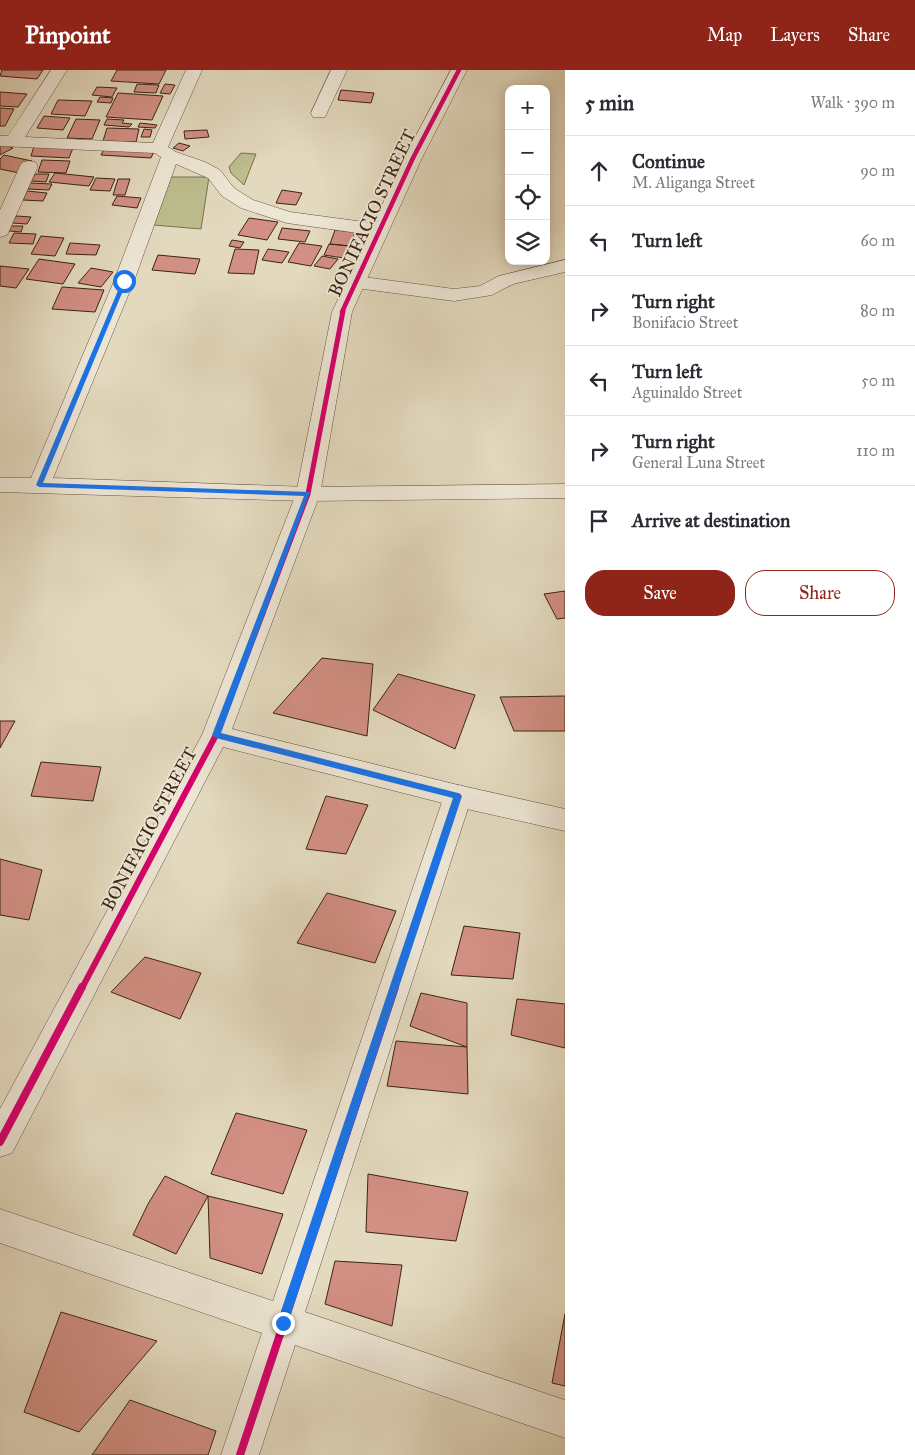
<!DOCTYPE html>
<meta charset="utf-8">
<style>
:root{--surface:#fff;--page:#f2f2f3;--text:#2b2b33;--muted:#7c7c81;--line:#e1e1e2;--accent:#8f2418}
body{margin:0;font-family:"IM FELL Great Primer",serif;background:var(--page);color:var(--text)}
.controls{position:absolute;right:15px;top:15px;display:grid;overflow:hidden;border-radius:10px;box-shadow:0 2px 12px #0003}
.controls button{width:45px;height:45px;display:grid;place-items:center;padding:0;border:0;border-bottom:1px solid var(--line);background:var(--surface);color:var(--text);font:25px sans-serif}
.stop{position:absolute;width:15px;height:15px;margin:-11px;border:4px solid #1a73e8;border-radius:50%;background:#fff}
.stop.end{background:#1a73e8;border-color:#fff;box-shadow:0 1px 5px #0008}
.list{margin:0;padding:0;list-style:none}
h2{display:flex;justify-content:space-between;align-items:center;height:65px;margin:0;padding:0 20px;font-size:21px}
h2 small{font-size:16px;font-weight:400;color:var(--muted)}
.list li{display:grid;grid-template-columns:32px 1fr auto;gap:15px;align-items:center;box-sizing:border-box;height:70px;padding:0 20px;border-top:1px solid var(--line)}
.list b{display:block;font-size:19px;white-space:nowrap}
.list p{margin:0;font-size:16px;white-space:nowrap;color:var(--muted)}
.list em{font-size:16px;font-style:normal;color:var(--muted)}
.actions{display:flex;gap:10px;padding:15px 20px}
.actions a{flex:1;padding:11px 0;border:1px solid var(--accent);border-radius:20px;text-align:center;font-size:18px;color:var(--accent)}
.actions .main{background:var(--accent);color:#fff}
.icon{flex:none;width:28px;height:28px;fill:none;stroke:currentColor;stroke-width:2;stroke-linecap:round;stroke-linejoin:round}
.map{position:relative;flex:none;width:565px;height:1385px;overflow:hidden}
header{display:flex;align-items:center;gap:30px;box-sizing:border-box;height:70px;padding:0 25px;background:var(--accent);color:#fff}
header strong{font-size:24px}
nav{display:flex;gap:28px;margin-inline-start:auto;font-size:18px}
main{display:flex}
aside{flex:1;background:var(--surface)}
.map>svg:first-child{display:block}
</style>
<header>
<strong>Pinpoint</strong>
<nav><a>Map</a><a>Layers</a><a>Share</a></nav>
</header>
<main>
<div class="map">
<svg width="565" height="1385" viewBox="0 0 565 1385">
<rect width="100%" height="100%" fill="#e3d9be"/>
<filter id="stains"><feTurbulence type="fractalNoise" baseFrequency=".004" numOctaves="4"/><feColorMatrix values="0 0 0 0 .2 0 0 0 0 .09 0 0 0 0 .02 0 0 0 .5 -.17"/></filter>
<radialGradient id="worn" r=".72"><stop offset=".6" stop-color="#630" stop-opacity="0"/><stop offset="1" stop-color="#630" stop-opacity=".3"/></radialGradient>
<path fill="#bcbc8c" stroke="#7c7050" d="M241,83L256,84L244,115L231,103L229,97Z
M171,107H209L201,159L154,155Z"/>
<path fill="#d28f83" stroke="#3b2415" d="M2,0H43L37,9L0,6Z
M117,0H166L159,14L111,11Z
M137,14L159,15L156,23L134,22Z
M165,14L175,15L170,24L160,23Z
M97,17L117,18L112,27L92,25Z
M341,20L374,23L371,33L338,30Z
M0,22L27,24L18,37L0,36Z
M118,23L163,26L152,50L106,47Z
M100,27L113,28L111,33L97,32Z
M58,30L92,31L85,46L51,44Z
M0,38L14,39L5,56H0Z
M44,46L70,48L63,60L37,58Z
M76,49L100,50L92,69L67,68Z
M107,49L124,50L122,53L132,54L129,57L104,55Z
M140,53L157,55L155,58L138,57Z
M107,58L139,59L136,72L103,71Z
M144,59L152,60L150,67H141Z
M207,60L209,67L185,69L184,61Z
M0,73L13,78L0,85Z
M179,73L190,76L183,81L173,78Z
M34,76L73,78L69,88L31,86Z
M104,79L154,81L151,88L101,85Z
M4,85L32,91L19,103L0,99V89Z
M42,90L70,91L66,103L38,102Z
M55,103L94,107L89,116L49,112Z
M35,104H49L46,112L31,111Z
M96,108L115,109L110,121L90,120Z
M118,109H130L125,125H113Z
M30,113L52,114L49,120L28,119Z
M282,120L302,123L296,135L276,133Z
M27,121L47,123L43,131L23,130Z
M117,126L141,128L137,138L112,135Z
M16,146L31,147L27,154L12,153Z
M249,148L278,152L267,170L238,165Z
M11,156H23L21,162L9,161Z
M282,158L310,161L305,172L278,169Z
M335,160L355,162L351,176L330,174Z
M14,163L36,164L33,174L9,173Z
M41,166L64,168L55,186L31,184Z
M232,170L244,172L240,178L229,176Z
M70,173L100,175L96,185L66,184Z
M299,173L322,176L311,196L288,192Z
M329,174L349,176L344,188L324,185Z
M235,179L259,180L254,204L228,203Z
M268,179L289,182L282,193L262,190Z
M158,185L200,189L195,204L152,200Z
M322,186L338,189L330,199L314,196Z
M39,189L75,194L63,214L26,209Z
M0,196L29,199L16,218L0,216Z
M91,198L113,202L101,217L78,213Z
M62,217L104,220L95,242L52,239Z
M565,521V548L557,549L544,524Z
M322,588L373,594L367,666L273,643Z
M398,604L475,625L455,679L373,640Z
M565,626V661H514L500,627Z
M0,651H15L0,678Z
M41,692L101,697L93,731L31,726Z
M326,726L368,735L346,784L306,779Z
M0,789L42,800L29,850L0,845Z
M327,823L396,841L375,893L297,873Z
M464,856L520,863L513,909L451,905Z
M145,887L201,903L180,949L111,922Z
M421,923L467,933V977L410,956Z
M517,929L565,934V978L511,965Z
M396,971L467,977L468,1024L387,1016Z
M236,1043L307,1060L283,1124L211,1104Z
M368,1104L468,1122L456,1171L366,1162Z
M165,1106L208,1126L176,1184L133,1165L148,1134Z
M208,1126L283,1144L262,1204L210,1188Z
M335,1191L402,1195L392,1256L325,1234Z
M61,1242L157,1271L79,1362L24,1342Z
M565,1244V1316L552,1313Z
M130,1330L216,1361L208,1385H92Z"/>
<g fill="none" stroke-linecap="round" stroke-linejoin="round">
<defs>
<path id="minor" d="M51,0H67L25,67L153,73L186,0H202L168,77L176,82L205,92L220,100L234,118L253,130L290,142L379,154L386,156L388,160L386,164L379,166L287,153L241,138L222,126L208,108L176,94L134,211L53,408L308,417L565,414V428L308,431L0,422V408H31L114,211L161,87L155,83L0,76V66H8Z
M331,0H347L325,47H313L311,43Z
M29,91L35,92L38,96L9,161L7,165L0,167V140L20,96L23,92Z
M565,190V202L513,214L492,225L454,231L356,218L349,216L346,212L349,208L356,206L454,219L480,216L499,206Z
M458,715L468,718L472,726L305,1242L565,1330V1368L295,1275L259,1385H221L262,1263L0,1173V1139L273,1231L444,726L448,718Z"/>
<path id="tertiary" d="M451,0H467L422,88L352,242L320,424L232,659L458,715L565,739V761L458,737L223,677L12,1083L0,1087V1039L202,665L296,424L332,242L404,88Z"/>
</defs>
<use href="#minor" stroke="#65513f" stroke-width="1"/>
<use href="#tertiary" stroke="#65513f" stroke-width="1"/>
<use href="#minor" fill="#ede6d5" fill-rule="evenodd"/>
<use href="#tertiary" fill="#ede6d5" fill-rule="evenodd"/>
<defs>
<path id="cycleway-far3" d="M342,242L413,88L459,0"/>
<path id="cycleway-far2" d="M263,543L308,424L343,241"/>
<path id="cycleway-far1" d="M82,918L216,665L263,542
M395,918L458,726"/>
<path id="cycleway" d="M0,1072L82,917
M240,1385L395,917"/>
</defs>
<use href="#cycleway-far3" stroke="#ede6d5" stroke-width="6"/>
<use href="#cycleway-far2" stroke="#ede6d5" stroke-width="8"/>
<use href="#cycleway-far1" stroke="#ede6d5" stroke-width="9"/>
<use href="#cycleway" stroke="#ede6d5" stroke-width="11"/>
<use href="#cycleway-far3" stroke="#d6006c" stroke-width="4.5"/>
<use href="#cycleway-far2" stroke="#d6006c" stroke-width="5"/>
<use href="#cycleway-far1" stroke="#d6006c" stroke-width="6"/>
<use href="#cycleway" stroke="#d6006c" stroke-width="8"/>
</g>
<path fill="#1a73e8" d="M124,210L127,211L43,413L310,422L221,663L458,723L462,726L288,1253L287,1256L283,1258L279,1256L277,1253L453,728L216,668L212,665L304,426L39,417L36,415L122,211Z"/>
<g text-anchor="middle" stroke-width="4" stroke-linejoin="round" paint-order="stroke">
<g font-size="18" fill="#3b2415" stroke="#ede6d5">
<text transform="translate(372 143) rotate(-65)" y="6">BONIFACIO STREET</text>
<text transform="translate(149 759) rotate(-62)" y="6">BONIFACIO STREET</text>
</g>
</g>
<rect width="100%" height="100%" filter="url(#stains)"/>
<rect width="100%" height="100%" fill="url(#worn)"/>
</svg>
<div class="controls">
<button>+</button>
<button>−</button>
<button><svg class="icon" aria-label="locate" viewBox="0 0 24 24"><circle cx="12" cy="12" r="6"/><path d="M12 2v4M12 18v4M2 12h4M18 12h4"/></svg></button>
<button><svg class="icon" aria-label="layers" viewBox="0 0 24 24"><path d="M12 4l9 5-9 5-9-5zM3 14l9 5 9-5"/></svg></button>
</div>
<div class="stop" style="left:124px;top:211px"></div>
<div class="stop end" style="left:283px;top:1253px"></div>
</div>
<aside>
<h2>5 min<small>Walk · 390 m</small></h2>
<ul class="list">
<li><svg class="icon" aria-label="ahead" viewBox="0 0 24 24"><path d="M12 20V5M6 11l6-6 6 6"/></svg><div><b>Continue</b><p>M. Aliganga Street</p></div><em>90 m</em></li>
<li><svg class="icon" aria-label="left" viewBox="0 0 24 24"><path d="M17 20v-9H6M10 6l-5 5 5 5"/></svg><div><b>Turn left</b></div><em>60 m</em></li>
<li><svg class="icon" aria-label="right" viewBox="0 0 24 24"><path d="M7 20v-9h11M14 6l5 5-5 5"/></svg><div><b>Turn right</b><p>Bonifacio Street</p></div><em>80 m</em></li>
<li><svg class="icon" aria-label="left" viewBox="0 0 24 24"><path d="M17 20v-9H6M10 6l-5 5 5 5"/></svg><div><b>Turn left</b><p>Aguinaldo Street</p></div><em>50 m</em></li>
<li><svg class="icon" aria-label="right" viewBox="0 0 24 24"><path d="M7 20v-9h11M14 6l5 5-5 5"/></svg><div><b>Turn right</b><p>General Luna Street</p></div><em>110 m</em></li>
<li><svg class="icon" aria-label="arrive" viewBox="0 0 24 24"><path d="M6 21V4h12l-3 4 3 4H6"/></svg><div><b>Arrive at destination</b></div></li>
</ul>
<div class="actions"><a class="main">Save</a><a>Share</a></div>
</aside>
</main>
